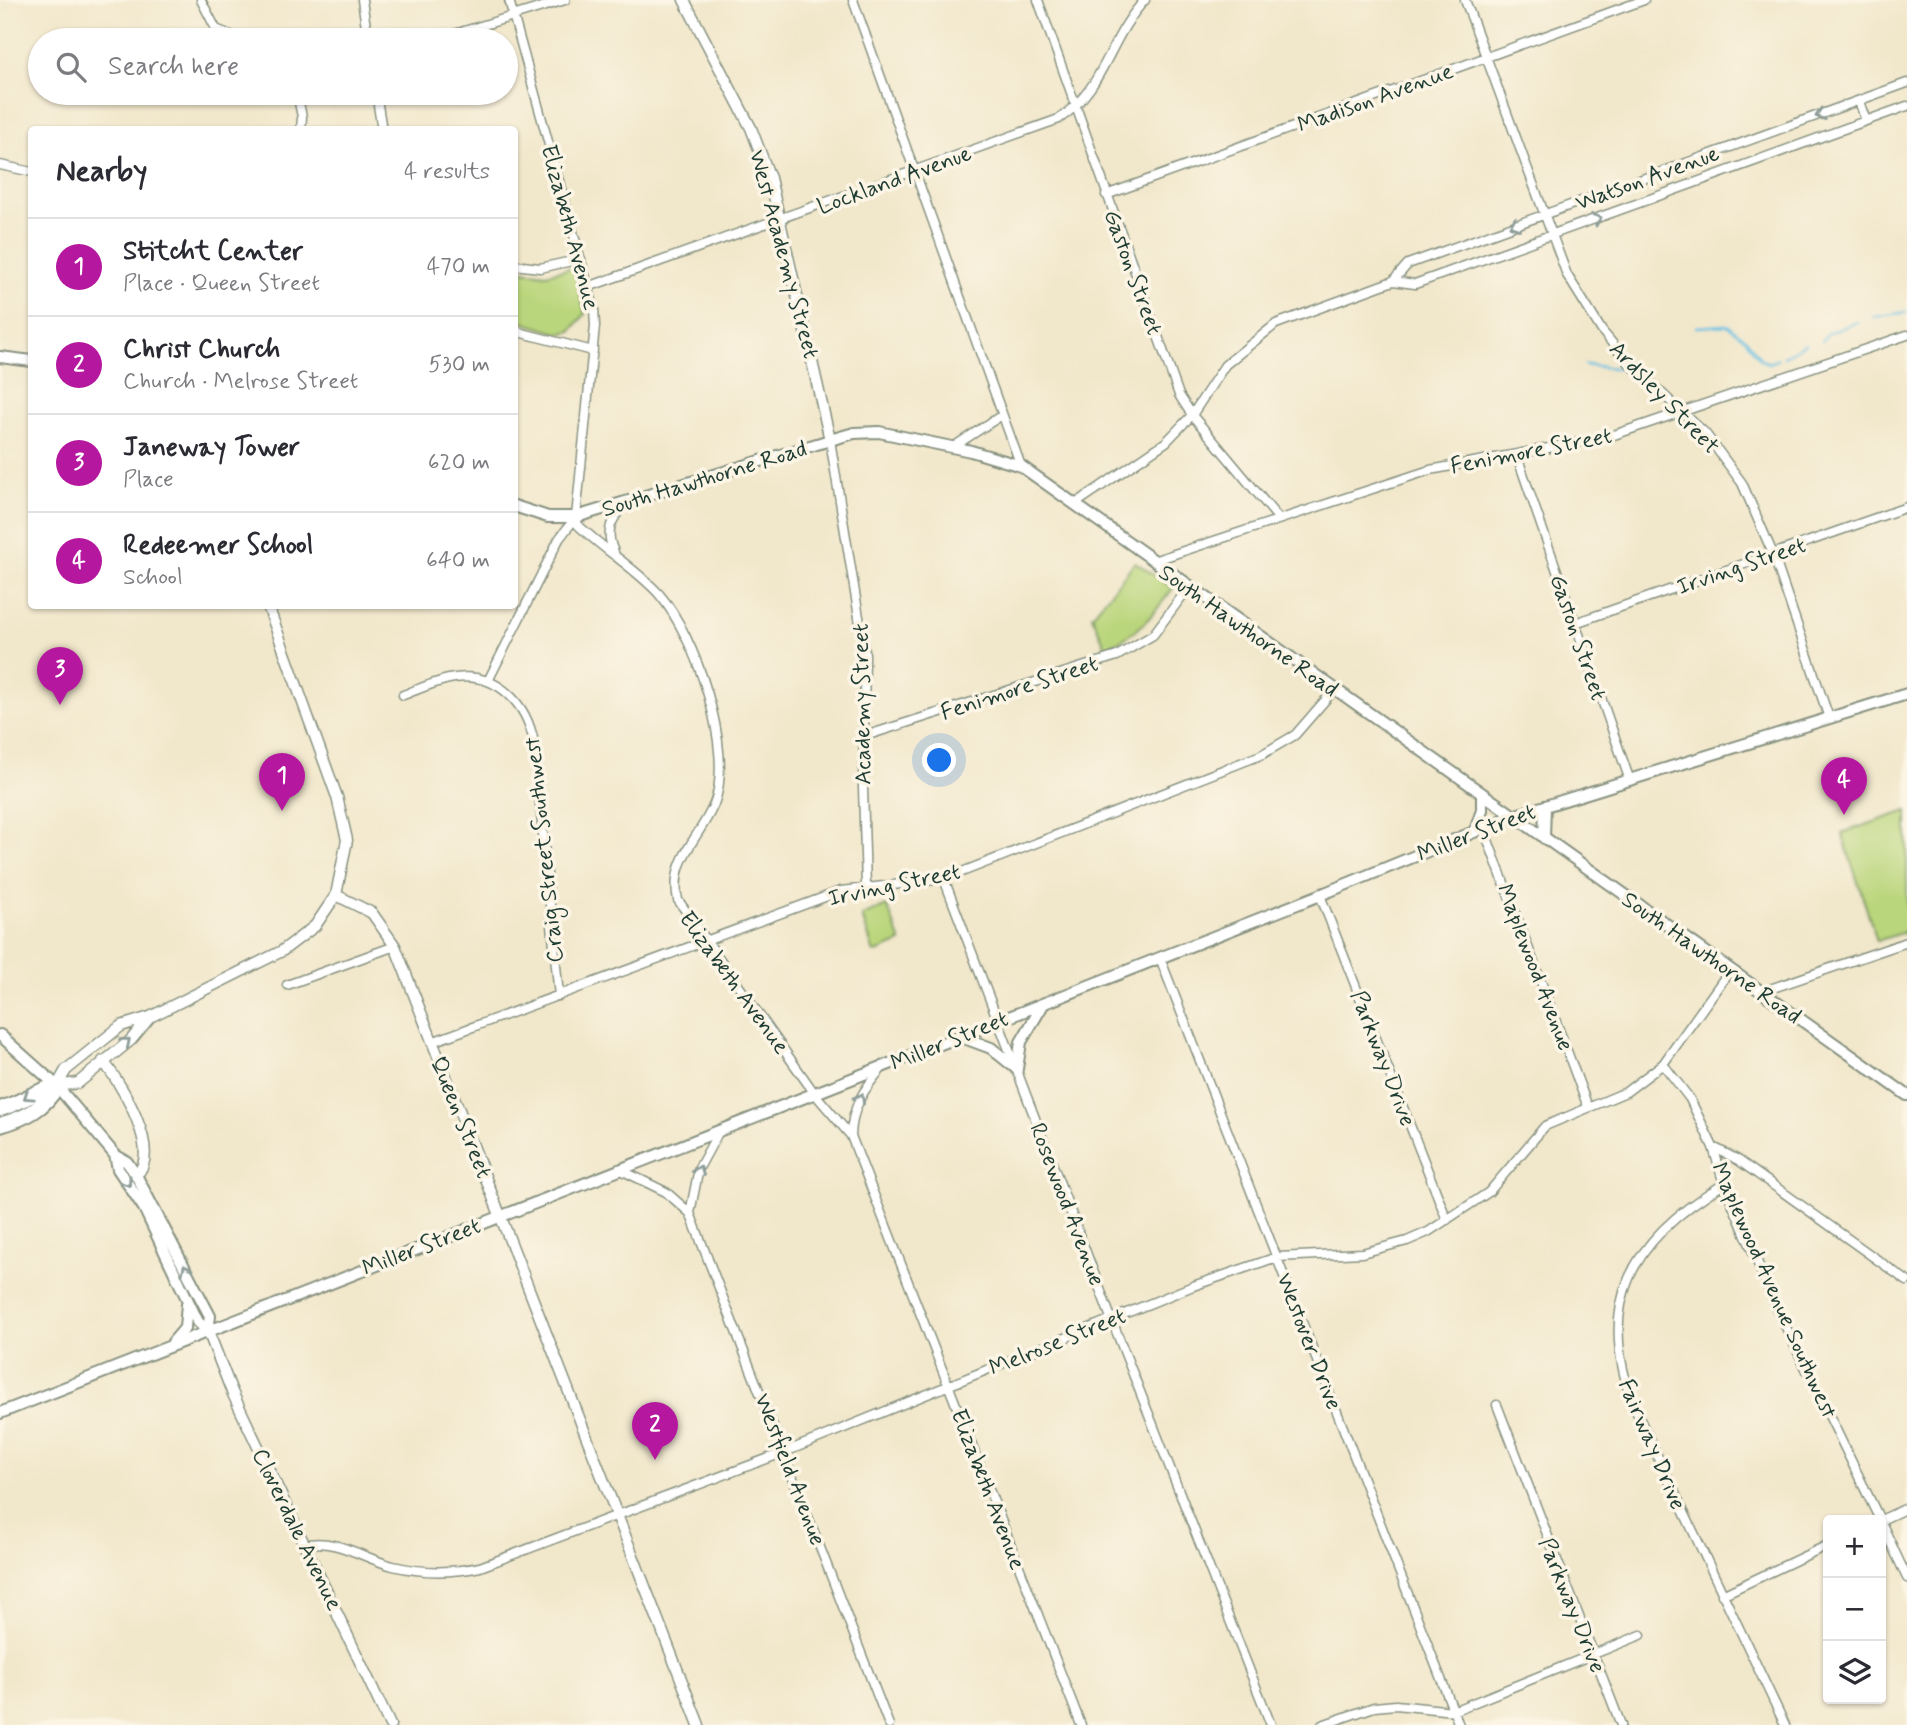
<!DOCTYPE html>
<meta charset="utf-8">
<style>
:root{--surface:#fff;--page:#f7f7f7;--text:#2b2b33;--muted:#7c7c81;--line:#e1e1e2;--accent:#b5179e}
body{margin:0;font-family:Mynerve,sans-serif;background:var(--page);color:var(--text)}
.controls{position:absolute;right:21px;bottom:21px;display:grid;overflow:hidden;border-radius:7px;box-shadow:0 2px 5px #0004}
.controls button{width:63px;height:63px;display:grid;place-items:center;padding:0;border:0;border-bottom:2px solid var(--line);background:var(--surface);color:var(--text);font:35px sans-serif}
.you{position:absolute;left:940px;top:761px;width:24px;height:24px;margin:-18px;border:5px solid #fff;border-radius:50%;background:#1a73e8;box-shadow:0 0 0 10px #1a73e833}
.badge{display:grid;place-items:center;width:46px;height:46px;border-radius:50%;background:var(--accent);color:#fff;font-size:23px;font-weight:700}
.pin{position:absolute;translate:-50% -58px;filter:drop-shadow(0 2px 4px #0008)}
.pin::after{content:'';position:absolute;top:37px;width:24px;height:21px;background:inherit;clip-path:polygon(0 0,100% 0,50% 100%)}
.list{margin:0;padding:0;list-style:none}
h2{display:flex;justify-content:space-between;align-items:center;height:91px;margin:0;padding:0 28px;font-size:30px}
h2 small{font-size:23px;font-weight:400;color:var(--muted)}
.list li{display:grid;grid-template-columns:46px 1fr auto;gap:21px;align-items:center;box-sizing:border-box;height:98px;padding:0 28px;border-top:2px solid var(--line)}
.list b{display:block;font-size:26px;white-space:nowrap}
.list p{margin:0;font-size:23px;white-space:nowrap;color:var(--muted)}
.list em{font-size:23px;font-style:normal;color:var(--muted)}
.icon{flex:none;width:38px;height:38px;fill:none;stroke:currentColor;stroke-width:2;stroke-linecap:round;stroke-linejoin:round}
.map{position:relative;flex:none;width:1907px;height:1725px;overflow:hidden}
.search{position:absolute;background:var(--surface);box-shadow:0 2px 5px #0004;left:28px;top:28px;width:490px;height:77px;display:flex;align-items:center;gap:18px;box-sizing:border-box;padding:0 24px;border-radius:38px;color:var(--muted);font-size:26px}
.panel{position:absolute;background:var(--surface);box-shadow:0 2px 5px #0004;left:28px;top:126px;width:490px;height:483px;border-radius:7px}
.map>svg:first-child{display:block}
</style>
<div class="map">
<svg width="1907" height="1725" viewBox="0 0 1907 1725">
<rect width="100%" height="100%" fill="#fcf5e5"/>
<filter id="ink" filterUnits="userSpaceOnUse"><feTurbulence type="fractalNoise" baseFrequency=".0143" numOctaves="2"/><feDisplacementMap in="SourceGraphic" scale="14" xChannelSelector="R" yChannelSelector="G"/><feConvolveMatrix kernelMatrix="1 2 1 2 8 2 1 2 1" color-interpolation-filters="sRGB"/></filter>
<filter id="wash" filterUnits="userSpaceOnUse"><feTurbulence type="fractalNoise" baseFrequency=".00686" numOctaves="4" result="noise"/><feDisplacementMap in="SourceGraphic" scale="28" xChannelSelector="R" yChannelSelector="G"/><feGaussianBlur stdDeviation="1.57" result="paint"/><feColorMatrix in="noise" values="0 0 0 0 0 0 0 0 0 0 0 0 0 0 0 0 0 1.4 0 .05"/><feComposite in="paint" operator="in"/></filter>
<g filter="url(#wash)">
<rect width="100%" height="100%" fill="#f1e7cb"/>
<path fill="#bad67c" stroke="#6c8a58" stroke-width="2" d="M574,267L585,314L571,331L560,334L515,320V270L546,274Z
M1135,562L1173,588C1154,614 1137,636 1106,647L1092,616Z
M1907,811V931L1877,941L1842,833Z
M887,906L901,942L874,953L862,916Z"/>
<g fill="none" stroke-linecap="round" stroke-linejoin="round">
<path stroke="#67c0e4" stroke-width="2.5" d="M1874,317L1907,312
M1696,327L1727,325L1746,339L1761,360L1769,363L1778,359
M1822,341L1828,333L1858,322
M1784,357L1805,344
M1585,365L1622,369"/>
</g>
</g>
<g filter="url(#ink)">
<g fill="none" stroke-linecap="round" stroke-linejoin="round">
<defs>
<path id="minor" d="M201,0L216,29L243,40
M362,0L368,40
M509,0L594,308L595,326L576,517L578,525C604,550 635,568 659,594C695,635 735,751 714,804C700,838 669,860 678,900L815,1094L851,1136L1081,1725
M853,0L1021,466
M1038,0L1179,395L1192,415L1278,518
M1465,0L1567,275L1602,331L1629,363L1705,433L1742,483L1773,554L1829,718
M435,40L565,0
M297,93L302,117L301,130
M376,93L382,130
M1859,101L1866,121
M0,165L32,172
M1106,195L1644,0
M514,265L540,268L581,259
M1393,281L1408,264L1907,83
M588,287L1059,119C1106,87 1108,39 1145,0
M514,331L593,351
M830,440L865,654L863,787L866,887
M953,447L1002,415
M1517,456L1629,778
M1075,504L1166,442L1192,415L1225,365L1276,324L1393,281L1415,284L1907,106
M614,552C604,530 612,519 626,502
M1153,561L1430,470L1608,437L1907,335
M1575,623L1907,507
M488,681L559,539L576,517
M403,695C420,689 437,680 455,678C498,672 527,704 534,743L559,996
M865,736L1117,656L1153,635L1189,587
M1483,827L1588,1107
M944,879L1111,1318L1271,1725
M1320,895L1447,1220
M1160,958L1459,1725
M287,985L395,946
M1761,992L1907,942
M432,1042L841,891L944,879L1261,755L1295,735L1334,690
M1663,1064L1690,1099L1713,1147L1724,1184L1780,1315L1880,1520
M851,1136C852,1107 863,1090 882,1068
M1713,1147L1738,1160L1907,1281
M619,1169L666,1192L690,1213L889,1725
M1724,1184C1629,1240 1594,1306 1636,1411L1785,1725
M690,1213L699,1168L719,1131
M1497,1405L1621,1725
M1881,1520L1907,1508
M1881,1522L1907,1578
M305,1545C334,1537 365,1559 393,1566C422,1573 451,1573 480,1567L785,1452L1193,1286L1277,1257L1362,1253L1407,1241L1428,1232L1489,1192L1545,1126L1626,1092L1663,1064L1730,970
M1722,1595L1828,1545
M1322,1725L1374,1707L1396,1705L1453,1711L1641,1635"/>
<path id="tertiary" d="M684,0L751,128L770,178L830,440
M336,895L372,913L395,946L699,1725
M103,1061C120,1082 163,1152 136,1175
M57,1086L66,1070L121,1026L150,1017L282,951L315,926L336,895L347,840L337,797L268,606
M57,1086L78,1083L131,1040L150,1017
M208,1331L232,1392L390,1725"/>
<path id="secondary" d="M0,357L32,361
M514,506L548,517H576L830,440L854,433L879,432L971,451L1021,466L1907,1095
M1475,831L1482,810V794
M1544,838L1545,806
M0,1035L57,1086L115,1155L127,1162L136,1175L210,1316L208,1331
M959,1036L991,1048L1017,1069
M1017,1069L1021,1042L1044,1003
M115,1155L118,1169L144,1208L198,1322L208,1331
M173,1342L185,1328L187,1304
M0,1413L1320,895L1513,816L1907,694"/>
<path id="motorway" d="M0,1109C21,1103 36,1090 57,1086
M0,1125C25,1118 44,1109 57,1086"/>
</defs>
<use href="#minor" stroke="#889280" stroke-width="11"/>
<use href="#tertiary" stroke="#889280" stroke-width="13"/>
<use href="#secondary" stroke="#889280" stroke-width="14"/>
<use href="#motorway" stroke="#889280" stroke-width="18"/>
<use href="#minor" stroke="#fff" stroke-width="8"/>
<use href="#tertiary" stroke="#fff" stroke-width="10"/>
<use href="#secondary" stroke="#fff" stroke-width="10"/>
<use href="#motorway" stroke="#fff" stroke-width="14"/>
</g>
<defs><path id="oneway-chevron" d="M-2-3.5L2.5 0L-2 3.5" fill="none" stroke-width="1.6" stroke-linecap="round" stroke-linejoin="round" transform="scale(1.75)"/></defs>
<g stroke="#8f9e9a">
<use href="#oneway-chevron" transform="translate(1820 115) rotate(160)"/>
<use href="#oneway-chevron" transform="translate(1597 219) rotate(-20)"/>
<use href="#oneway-chevron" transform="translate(1514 225) rotate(160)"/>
<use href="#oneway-chevron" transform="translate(126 1042) rotate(-40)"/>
<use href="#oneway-chevron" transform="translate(28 1096) rotate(146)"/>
<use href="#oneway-chevron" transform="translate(860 1098) rotate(-61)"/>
<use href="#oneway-chevron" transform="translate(699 1170) rotate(-70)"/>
<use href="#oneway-chevron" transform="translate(127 1182) rotate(56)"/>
<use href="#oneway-chevron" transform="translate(186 1269) rotate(-115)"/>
</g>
</g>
<g text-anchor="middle" stroke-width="7" stroke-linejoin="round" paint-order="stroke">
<g font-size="23" fill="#1f3d34" stroke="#fcf5e5">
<text transform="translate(1375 97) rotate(-20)" y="8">Madison Avenue</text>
<text transform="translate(1647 177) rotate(-20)" y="8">Watson Avenue</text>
<text transform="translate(894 179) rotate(-20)" y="8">Lockland Avenue</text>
<text transform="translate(571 227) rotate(75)" y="8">Elizabeth Avenue</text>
<text transform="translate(785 254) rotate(75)" y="8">West Academy Street</text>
<text transform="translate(1134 272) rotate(70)" y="8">Gaston Street</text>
<text transform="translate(1665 397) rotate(46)" y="8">Ardsley Street</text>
<text transform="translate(1531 450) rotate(-11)" y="8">Fenimore Street</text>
<text transform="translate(704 478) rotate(-17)" y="8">South Hawthorne Road</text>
<text transform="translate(1741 565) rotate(-19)" y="8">Irving Street</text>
<text transform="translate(1249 630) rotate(35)" y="8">South Hawthorne Road</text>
<text transform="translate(1579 637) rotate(71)" y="8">Gaston Street</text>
<text transform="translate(1019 687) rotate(-18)" y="8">Fenimore Street</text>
<text transform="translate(861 704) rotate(-91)" y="8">Academy Street</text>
<text transform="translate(1476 832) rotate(-21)" y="8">Miller Street</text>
<text transform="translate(543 850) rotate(-96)" y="8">Craig Street Southwest</text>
<text transform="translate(894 884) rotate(-12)" y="8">Irving Street</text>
<text transform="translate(1712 957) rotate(35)" y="8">South Hawthorne Road</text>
<text transform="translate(1536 967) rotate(69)" y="8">Maplewood Avenue</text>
<text transform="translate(735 982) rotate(54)" y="8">Elizabeth Avenue</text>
<text transform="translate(949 1040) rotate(-22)" y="8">Miller Street</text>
<text transform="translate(1384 1058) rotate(69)" y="8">Parkway Drive</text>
<text transform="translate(462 1117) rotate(68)" y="8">Queen Street</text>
<text transform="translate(1068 1204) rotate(69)" y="8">Rosewood Avenue</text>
<text transform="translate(421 1246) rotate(-21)" y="8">Miller Street</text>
<text transform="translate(1775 1290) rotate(66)" y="8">Maplewood Avenue Southwest</text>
<text transform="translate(1057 1341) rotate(-22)" y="8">Melrose Street</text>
<text transform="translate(1310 1341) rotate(69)" y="8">Westover Drive</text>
<text transform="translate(1653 1444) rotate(67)" y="8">Fairway Drive</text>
<text transform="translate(791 1469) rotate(69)" y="8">Westfield Avenue</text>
<text transform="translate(989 1489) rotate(69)" y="8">Elizabeth Avenue</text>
<text transform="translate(298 1529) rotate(64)" y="8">Cloverdale Avenue</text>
<text transform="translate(1573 1605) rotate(68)" y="8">Parkway Drive</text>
</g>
</g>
</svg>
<div class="controls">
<button>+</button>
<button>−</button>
<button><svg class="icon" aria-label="layers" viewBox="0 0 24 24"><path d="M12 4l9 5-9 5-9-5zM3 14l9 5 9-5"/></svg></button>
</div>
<div class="you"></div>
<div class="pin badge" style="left:282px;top:811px">1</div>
<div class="pin badge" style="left:655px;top:1460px">2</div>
<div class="pin badge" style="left:60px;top:705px">3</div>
<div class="pin badge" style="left:1844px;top:815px">4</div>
<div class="search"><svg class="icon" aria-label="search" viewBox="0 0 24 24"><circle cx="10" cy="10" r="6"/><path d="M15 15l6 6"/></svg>Search here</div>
<section class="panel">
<h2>Nearby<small>4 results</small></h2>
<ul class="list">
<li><span class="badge">1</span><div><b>Stitcht Center</b><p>Place · Queen Street</p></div><em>470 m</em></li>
<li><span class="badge">2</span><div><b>Christ Church</b><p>Church · Melrose Street</p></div><em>530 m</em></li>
<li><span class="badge">3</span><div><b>Janeway Tower</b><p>Place</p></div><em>620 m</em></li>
<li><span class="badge">4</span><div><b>Redeemer School</b><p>School</p></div><em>640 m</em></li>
</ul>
</section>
</div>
